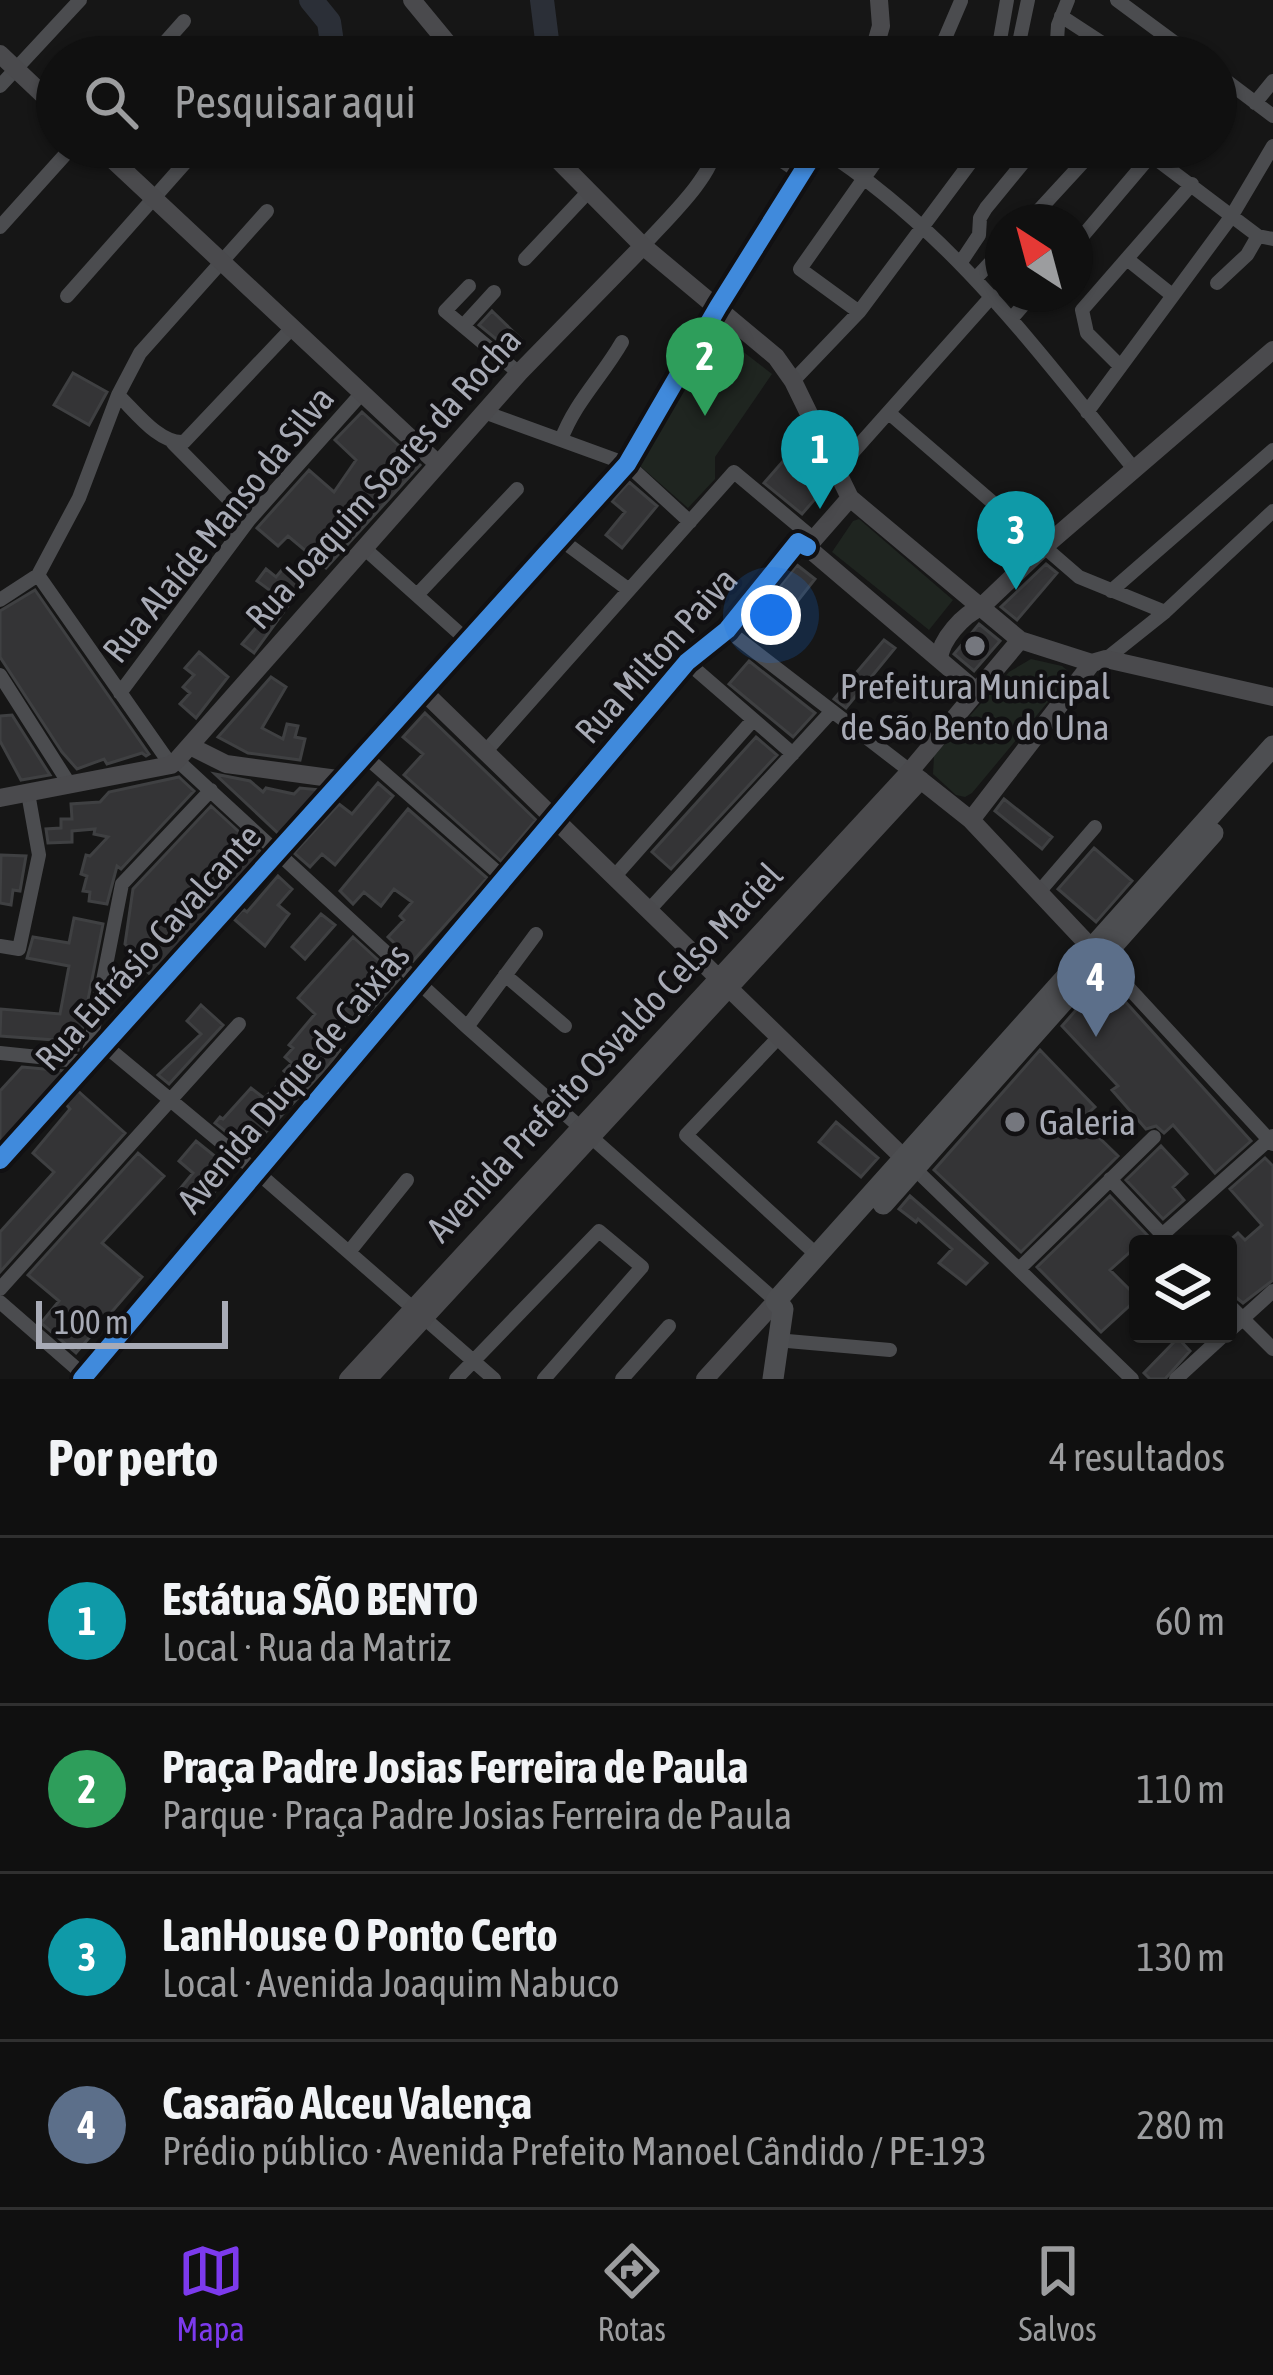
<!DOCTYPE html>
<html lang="pt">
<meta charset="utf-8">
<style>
:root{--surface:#101010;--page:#1e1e1e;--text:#f1f3f6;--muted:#9c9d9f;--line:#303030;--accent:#7c3aed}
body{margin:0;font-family:"Asap Condensed",sans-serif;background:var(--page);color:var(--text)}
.controls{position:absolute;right:36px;bottom:36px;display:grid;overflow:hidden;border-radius:12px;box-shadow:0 3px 9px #0004}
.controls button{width:108px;height:108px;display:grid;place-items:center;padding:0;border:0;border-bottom:3px solid var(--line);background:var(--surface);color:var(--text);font:60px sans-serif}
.compass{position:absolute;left:985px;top:204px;width:108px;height:108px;border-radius:50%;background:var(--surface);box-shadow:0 3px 9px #0004;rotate:324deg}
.scale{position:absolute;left:36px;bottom:30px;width:192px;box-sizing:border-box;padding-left:12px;border:6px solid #a8abb6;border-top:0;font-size:33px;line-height:42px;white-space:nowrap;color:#a8abb6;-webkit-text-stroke:9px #111012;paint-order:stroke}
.you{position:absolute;left:771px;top:615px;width:42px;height:42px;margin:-30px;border:9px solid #fff;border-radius:50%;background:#1a73e8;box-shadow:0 0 0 18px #1a73e833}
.badge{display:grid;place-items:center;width:78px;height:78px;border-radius:50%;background:var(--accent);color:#fff;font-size:39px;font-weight:700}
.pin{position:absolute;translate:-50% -99px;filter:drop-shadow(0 3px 6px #0008)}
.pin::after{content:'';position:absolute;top:63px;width:42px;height:36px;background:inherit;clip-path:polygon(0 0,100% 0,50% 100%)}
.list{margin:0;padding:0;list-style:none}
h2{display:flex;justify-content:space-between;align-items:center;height:156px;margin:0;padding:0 48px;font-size:51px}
h2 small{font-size:39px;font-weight:400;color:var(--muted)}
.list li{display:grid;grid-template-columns:78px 1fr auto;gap:36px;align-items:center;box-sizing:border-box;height:168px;padding:0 48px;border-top:3px solid var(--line)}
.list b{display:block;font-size:45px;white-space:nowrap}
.list p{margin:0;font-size:39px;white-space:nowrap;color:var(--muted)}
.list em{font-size:39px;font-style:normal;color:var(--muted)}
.icon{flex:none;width:66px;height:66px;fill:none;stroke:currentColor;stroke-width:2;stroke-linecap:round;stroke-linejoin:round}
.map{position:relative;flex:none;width:1273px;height:1379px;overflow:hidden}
.search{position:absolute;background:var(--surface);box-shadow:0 3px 9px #0004;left:36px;right:36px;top:36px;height:132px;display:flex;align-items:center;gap:30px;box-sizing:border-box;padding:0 42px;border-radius:66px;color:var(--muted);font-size:45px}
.sheet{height:828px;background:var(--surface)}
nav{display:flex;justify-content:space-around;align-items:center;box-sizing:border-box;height:168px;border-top:3px solid var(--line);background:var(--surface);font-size:33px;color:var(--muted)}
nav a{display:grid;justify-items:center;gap:6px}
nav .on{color:var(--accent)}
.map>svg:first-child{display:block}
</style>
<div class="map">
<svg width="1273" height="1379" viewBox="0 0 1273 1379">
<rect width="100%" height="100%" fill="#161616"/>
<path fill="#1f2520" d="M715,330L772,374L715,457V479L688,508L639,465Z
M859,519L953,600L929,630L832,552L853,521Z
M1031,659L1062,666L1068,671L1067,679L972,793L965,797L956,795L933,774L934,756L1009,672Z"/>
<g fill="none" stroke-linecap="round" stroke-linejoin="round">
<path stroke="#2b2f37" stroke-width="24" d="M311,0L329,22L334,57
M538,57L547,40L542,0
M395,147L412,153L430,147"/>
</g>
<path fill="#343436" stroke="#3f4042" stroke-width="3" d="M492,311L523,341L512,352L479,325Z
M73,373L107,392L89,425L54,405Z
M362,412L420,465L326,568L288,536L278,546L257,528L309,470L334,492L356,460L335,440Z
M791,452L828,484L802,514L764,483Z
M629,482L657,506L622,548L606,535L625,512L612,501Z
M287,564L306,581L254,653L242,644L260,623L256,619L275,594L257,581L266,569L276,577Z
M1046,564L1057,573L1017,620L1001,607Z
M797,565L815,579L781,622L763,607Z
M35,590L149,754L146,756L142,753L107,764L104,759L77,769L62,752L0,657V611Z
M979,624L1000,641L974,671L954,654Z
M884,640L895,648L846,708L834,699Z
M199,652L228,677L196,718L180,704L190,693L183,687L194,675L185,668Z
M749,661L815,713L793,737L729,684Z
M271,677L286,687L262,728L283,739L287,724L298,726L295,737L305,739L300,760L248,753L218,737Z
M425,713L536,820L501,861L404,775L423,754L403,737Z
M12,715L50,775L21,780L0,741V716Z
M756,737L777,755L671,869L652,852Z
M215,774L250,781L263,792L266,788L294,794L300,788L320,790L280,835Z
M179,777L194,791L121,869L117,866L107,904L89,901L90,892L83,891L87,876L81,874L86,855L90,856L108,837L94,834L95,829L72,831V842L48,843L46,829L61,828V819H72L71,804L100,802L109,792Z
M378,783L393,796L335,865L322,854L310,867L294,853L339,804L352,814Z
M1004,799L1052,837L1042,849L995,811Z
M211,806L263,854L152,976L128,955L132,951L125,944L133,889Z
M408,809L487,878L413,961L388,937L404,920L400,916L412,902L394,889L381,906L364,892L353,904L340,891Z
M1094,848L1132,881L1096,922L1058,889Z
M1,855L26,856L20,891L13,890L11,905L0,903Z
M278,876L292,889L278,905L289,914L265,946L234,919L243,909L247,912Z
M321,914L335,925L305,959L292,947Z
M74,918L103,924L78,1050L53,1047L54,1040L0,1036L1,1009L60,1014L69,966L27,958L33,937L69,943Z
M353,937L399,979L368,1014L362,1008L335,1036L332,1042L340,1050L328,1066L249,1150L215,1123L220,1117L223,1119L251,1088L264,1098L289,1075L284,1071L292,1063L285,1057L293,1048L289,1045L315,1014L298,998Z
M1104,978L1251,1141L1215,1173L1173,1125L1164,1133L1156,1126L1146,1129L1112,1090L1118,1086L1062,1026Z
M201,1005L223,1025L169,1084L158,1075L201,1034L187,1021Z
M1040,1050L1095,1107L1081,1120L1118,1156L1021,1252L934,1170Z
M22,1067L66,1071L0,1143V1091Z
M78,1091L125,1133L0,1272V1232L54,1172L33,1153L70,1109L66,1104Z
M836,1122L878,1158L861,1177L819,1142Z
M196,1141L232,1170L215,1191L204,1182L190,1199L179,1190L193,1173L179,1161Z
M1161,1146L1187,1174L1173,1187L1184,1200L1163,1219L1126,1180Z
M138,1153L164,1176L102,1243L142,1277L76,1353L41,1323L59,1301L28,1275Z
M1265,1158L1273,1166V1280L1243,1303L1228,1291V1242L1238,1233L1245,1240L1262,1225L1230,1189Z
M910,1196L987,1263L966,1284L939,1263L952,1249L918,1219L916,1222L899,1209Z
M1110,1196L1148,1236L1110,1270L1138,1298L1101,1332L1037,1267Z
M1178,1338L1190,1351L1165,1379H1150L1144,1373Z"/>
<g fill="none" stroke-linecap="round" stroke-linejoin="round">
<path stroke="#4b4c4f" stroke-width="14" d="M1117,0L1194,57
M1061,16L1110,48
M152,57L184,21
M937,57L961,1
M997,57L1007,0
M1016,57L1028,0
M1056,57L1058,25L1068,0
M1216,73L1273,116
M0,86L80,0
M1255,103L1273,81
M761,147L800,173
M819,147C952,232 1037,351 1135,470
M1130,147L1152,156L1258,236L1273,239
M1028,222L1097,147
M0,227L72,147
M1075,245L1158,147
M643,246C663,223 714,176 715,147
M525,259L589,191
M1127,259L1172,295
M961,262L979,235L980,218L986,208L1036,147
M976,278L1003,249
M1217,283L1247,255L1258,236
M469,286L445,311L519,373
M67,296L199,147
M859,312L800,269L886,147
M1013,317L1033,294
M463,326L494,292
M1120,366L1087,333L1082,310L1192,184
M793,381L859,312L982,147
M118,395C135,411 159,444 184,442L292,328
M484,412L627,464L690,522
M1087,412L1231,217L1273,146
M889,413L1079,577L1165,612
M561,440C575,402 602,377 622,342
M173,443L249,520
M837,470L992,296
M560,539L629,590
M364,548L469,642
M38,575L79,498L118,395L140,353L267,211
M38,575L171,765
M1111,591L1273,450
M417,595L517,489
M0,600L38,575
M727,630L910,771
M1106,659L1165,612L1273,511
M687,662L793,754
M0,675L70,785
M120,693L249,520L362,393
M485,752L734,472L814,539
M366,757L505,879
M177,760L467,1027L776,1301
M614,877L753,720
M1039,892L1095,827
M649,910L831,712
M0,946L19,949L39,855L28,793
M1102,959L1273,1144
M505,975L565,1026
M467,1027L536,934
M777,1039L686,1135L818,1256
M103,1044L257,1172L494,1379
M0,1053L87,1062L122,884L211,790
M0,1160L345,780
M916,1170L1132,1379
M1110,1179L1171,1244
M1162,1235L1273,1136
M349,1252L407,1180
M1019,1269L1154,1137
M0,1289L239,1024
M0,1302L85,1376
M1228,1304L1273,1349
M1228,1332L1273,1291
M776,1340L890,1350
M456,1379L599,1231L642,1267L544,1379
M622,1379L669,1326
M1176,1379L1225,1334"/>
<path stroke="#4a4a4d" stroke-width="18" d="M412,0L459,57
M0,54L57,108
M872,57L881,26L879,0
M99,147L438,464
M545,147L643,246L776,357L793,381L850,498L1020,640L1092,663L1106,659L1273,697
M807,547L975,690
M807,547L850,498
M939,659C941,639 963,615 981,607L1044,547L1273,350
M424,692L912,1166
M190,746L226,764L345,780L627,464L718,307L818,147
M913,774L971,820L1099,956
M0,798L171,765L177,760L519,373L643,246
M971,820L1092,663
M82,1379L687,662L727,630L798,542L807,547
M348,1379L910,771L1020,640
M368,1379L921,780
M705,1379L776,1301"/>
<path stroke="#4d4e51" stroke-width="21" d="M883,1204L1213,833
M773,1379L783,1309L776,1301L1273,746"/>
<defs>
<path id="cycleway" d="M0,1160L627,464L718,307L818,147
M82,1379L687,662L727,630L798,542L807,547"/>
</defs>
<use href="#cycleway" stroke="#111012" stroke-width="26"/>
<use href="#cycleway" stroke="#408adc" stroke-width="18"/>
</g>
<g fill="#75777e" stroke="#111012" stroke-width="4.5">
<circle cx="975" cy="646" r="12"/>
<circle cx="1015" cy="1122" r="12"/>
</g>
<g text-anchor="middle" stroke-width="9" stroke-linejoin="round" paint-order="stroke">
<g font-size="36" fill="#a8abb6" stroke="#111012">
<text transform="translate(383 478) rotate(-48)" y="13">Rua Joaquim Soares da Rocha</text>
<text transform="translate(218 524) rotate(-51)" y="13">Rua Alaíde Manso da Silva</text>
<text transform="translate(656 655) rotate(-48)" y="13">Rua Milton Paiva</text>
<text transform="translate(148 947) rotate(-48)" y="13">Rua Eufrásio Cavalcante</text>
<text transform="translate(604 1052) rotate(-47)" y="13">Avenida Prefeito Osvaldo Celso Maciel</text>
<text transform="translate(293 1078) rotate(-50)" y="13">Avenida Duque de Caixias</text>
</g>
<g font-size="36" fill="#a8abb6" stroke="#111012">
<text x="975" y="699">Prefeitura Municipal<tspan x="975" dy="41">de São Bento do Una</tspan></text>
<text x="1039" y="1135" text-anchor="start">Galeria</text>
</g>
</g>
</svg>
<div class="controls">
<button><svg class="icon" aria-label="layers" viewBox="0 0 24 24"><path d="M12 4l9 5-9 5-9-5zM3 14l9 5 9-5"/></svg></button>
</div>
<svg class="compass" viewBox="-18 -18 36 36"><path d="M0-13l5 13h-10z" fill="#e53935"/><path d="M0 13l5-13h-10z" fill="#9c9d9f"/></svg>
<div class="scale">100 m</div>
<div class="you"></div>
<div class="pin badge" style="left:820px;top:509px;background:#0f9aa8">1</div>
<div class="pin badge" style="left:705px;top:416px;background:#2e9e5b">2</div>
<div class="pin badge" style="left:1016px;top:590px;background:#0f9aa8">3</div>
<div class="pin badge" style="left:1096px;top:1037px;background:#5c6f8a">4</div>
<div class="search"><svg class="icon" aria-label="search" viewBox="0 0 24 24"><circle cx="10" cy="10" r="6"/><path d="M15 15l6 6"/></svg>Pesquisar aqui</div>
</div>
<section class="sheet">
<h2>Por perto<small>4 resultados</small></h2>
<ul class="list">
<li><span class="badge" style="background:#0f9aa8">1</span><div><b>Estátua SÃO BENTO</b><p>Local · Rua da Matriz</p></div><em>60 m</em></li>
<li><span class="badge" style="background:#2e9e5b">2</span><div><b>Praça Padre Josias Ferreira de Paula</b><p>Parque · Praça Padre Josias Ferreira de Paula</p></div><em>110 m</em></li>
<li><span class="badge" style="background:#0f9aa8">3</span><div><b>LanHouse O Ponto Certo</b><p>Local · Avenida Joaquim Nabuco</p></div><em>130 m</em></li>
<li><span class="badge" style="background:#5c6f8a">4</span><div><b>Casarão Alceu Valença</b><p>Prédio público · Avenida Prefeito Manoel Cândido / PE-193</p></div><em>280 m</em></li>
</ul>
</section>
<nav>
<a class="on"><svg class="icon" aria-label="map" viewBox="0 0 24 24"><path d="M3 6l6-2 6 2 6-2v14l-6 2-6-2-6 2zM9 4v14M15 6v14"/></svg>Mapa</a>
<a><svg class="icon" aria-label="directions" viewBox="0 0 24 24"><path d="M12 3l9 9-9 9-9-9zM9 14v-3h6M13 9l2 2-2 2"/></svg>Rotas</a>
<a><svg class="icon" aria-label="saved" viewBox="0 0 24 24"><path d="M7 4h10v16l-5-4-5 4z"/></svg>Salvos</a>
</nav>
